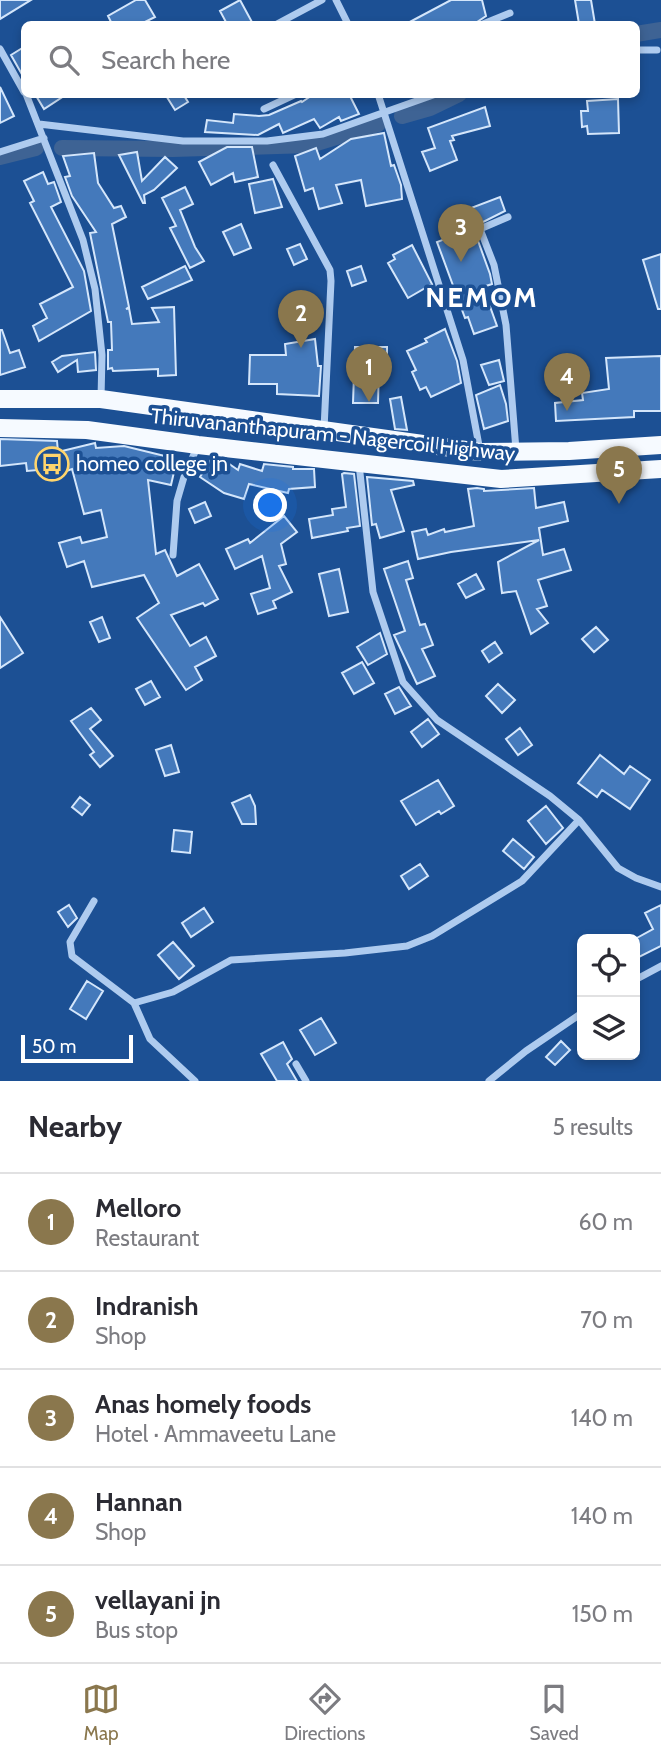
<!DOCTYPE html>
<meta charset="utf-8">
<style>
:root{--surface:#fff;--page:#f7f7f7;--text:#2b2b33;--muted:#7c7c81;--line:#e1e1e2;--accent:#8a774d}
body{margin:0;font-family:Cabin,sans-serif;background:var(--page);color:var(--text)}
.controls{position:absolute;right:21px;bottom:21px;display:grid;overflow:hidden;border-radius:10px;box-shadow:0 4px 10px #0003}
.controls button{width:63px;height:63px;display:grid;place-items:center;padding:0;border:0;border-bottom:2px solid var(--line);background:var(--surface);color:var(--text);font:35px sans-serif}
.scale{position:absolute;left:21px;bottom:18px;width:112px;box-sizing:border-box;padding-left:7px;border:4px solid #fff;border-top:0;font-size:19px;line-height:24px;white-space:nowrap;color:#fff;-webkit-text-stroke:5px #1c5094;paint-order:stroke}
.you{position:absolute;left:271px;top:506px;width:24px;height:24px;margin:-18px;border:5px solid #fff;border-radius:50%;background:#1a73e8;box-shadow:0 0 0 10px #1a73e833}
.badge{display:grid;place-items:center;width:46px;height:46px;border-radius:50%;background:var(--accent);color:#fff;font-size:23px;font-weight:700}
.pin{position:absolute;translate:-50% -58px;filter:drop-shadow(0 2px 4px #0008)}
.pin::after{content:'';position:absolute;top:37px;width:24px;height:21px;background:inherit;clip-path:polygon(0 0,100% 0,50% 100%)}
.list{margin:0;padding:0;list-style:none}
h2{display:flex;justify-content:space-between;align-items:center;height:91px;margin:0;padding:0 28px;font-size:30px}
h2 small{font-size:23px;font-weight:400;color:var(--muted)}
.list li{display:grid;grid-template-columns:46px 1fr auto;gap:21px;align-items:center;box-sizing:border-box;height:98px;padding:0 28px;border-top:2px solid var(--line)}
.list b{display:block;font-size:26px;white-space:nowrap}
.list p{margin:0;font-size:23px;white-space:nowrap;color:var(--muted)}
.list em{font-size:23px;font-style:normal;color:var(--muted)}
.icon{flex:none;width:38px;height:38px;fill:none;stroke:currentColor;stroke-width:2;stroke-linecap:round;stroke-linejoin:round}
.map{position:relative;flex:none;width:661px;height:1081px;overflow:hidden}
.search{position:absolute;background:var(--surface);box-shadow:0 4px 10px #0003;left:21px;right:21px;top:21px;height:77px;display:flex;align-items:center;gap:18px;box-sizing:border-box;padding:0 24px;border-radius:10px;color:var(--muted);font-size:26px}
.sheet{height:581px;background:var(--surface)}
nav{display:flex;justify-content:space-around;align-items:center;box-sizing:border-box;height:98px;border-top:2px solid var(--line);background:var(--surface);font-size:19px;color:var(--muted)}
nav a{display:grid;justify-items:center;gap:4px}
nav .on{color:var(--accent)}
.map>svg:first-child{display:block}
</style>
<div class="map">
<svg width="661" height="1081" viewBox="0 0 661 1081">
<rect width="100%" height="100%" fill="#1c5094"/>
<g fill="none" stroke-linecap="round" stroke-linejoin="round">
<path stroke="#3e6394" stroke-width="16" d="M636,34L661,30
M402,116L430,108L459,94
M62,148L173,149L310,145L378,124
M0,157L36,148"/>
</g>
<path fill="#4479bb" stroke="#d4e6fb" stroke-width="2" d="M0,0H31L0,19Z
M136,0H145L155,17L141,24H112L108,16Z
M240,0L253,24H227L220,11Z
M451,0H482L486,16L474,24H406Z
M575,0H591L595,24H579Z
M24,47V78L11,55Z
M0,87L14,116L0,123Z
M35,94H67L44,109Z
M165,94H183L188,102L175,110Z
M314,94H349L359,114L341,121L339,117L320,128L314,119L283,133L279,124L258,135L205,132L207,120L233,123L234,114L259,116L269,115L301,101L302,102Z
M618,99L619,133L588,134L587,126L582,127L581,111H588L587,101Z
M485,107L490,126L452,136L454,140L450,141L457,160L430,171L422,152L435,148L428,128Z
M384,133L391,166L394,165L401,185L402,199L366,206L361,180L336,185L342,203L319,209L313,188L305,191L295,156L316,148L320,159L351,139Z
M227,147H252L258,177L235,182L233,173L211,185L199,162Z
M137,152L142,181L165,157L177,168L154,190L144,195L145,203H143L119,155Z
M94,153L98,183L114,208L121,206L126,217L112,224L129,307L126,309L129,308L132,324L159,322L152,308L174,307L176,375L158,376V369L113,371L112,368L108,369V350H112L111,322H108L90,233L96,232L72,196L65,177L70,176L63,156Z
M43,172L48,184L54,182L61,202L51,207L84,271L91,311L39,341L33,326L47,318L40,304L73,287L30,203L34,201L24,181Z
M273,179L282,207L255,213L249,184Z
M185,187L193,204L180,210L195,247L204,261L190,268L170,228L176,226L162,198Z
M500,197L505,211L473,227L490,274L492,284L483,287L497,326L474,334L468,317L465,318L437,242L448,238L442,219Z
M241,224L251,248L234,255L223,232Z
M300,244L307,259L294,265L287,249Z
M412,245L432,284L408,298L388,263L395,259L393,255Z
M661,254V309H658L643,260Z
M185,266L192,280L148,299L142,287Z
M361,266L366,281L352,286L347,271Z
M445,329L457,361L461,383L431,397L426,387L420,390L412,372L416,370L407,351L427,342L425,339Z
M0,330H2L10,353L19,350L25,367L0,375Z
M315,339L318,366H321L319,396L277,394V384H249L250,355H286L285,344Z
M355,347H387V366H379L378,403H353Z
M95,352L96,370L78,372L77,360L58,372L52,362L62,356Z
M661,356V411H634V417L556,421L555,403L583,400L582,393L609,389L606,358Z
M499,360L504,381L489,385L481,365Z
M500,385L506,404L508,421L484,429L476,395Z
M401,397L407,430L395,429L390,399Z
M0,439L57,441L58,452L95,443L96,448L124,446L177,459L171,485L148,480L156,554L165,550L177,576L199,564L218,599L205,606L203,603L171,615L190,646L206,637L216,656L195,667L202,680L186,690L137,618L159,603L144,575L92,587L84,561L67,567L59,543L80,537L82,543L107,537L101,510L84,514L72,469L52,476L49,469L27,471L26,463L0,466Z
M212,458L222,459L238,470L240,464L262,471L264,464L293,467V469H314L315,487L289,489L288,493L249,484L244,499L224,493L200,477Z
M344,473L354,474L360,526L347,528L348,531L312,538L309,519L333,515L332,509L346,507L342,474Z
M367,477L413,481L414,485L391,490L404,531L380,538L376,524L372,525Z
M477,488L484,489V491L534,488L536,508L564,502L568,521L539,528L543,555L564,549L571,570L538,580L547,606L537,609L548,623L531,634L516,591L502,593L498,562L539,540L451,552L418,559L412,532L426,529L428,535L444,529L445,532L474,526L468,489Z
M205,502L211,516L195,523L189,509Z
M284,516L297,532L281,544L286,564L279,566L292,592L273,601L276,608L258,614L251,594L270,588L262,556L235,569L226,549L248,539L250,543Z
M408,561L413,578L406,580L420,625L425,624L433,645L422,649L435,676L417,684L394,635L405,631L384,569Z
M339,569L348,612L329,616L319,574Z
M476,574L484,589L466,598L458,584Z
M0,617L23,653L0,668Z
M102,617L110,638L99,642L90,622Z
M596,627L608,640L594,652L582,639Z
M380,633L387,654L368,665L357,647Z
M495,642L502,653L489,662L482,651Z
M362,662L374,683L354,694L342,673Z
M151,681L160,697L145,705L136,689Z
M498,684L515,700L502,713L486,696Z
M399,687L411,706L395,714L385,694Z
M91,708L101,720L90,729L113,756L100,767L90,755L94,752L71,721Z
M428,719L439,734L422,747L411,732Z
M520,728L532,745L518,755L506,739Z
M171,745L179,772L165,776L156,750Z
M600,755L624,774L630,766L650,780L630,809L602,790L597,797L578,783Z
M438,780L454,806L441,814L439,811L416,825L401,801Z
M250,795L255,806L256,824H242L232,803Z
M80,797L90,805L82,815L72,807Z
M546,806L563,828L546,844L528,821Z
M174,830L192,832L190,853L172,851Z
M513,839L534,857L524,869L503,851Z
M420,864L428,876L409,889L401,876Z
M69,905L77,918L68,927L58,912Z
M661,905V946L639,957L635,949V939L653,929L645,913Z
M204,908L213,922L191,937L182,923Z
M173,942L194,966L179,979L158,955Z
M87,981L103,991L86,1019L70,1009Z
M321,1018L336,1043L315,1055L300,1030Z
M561,1041L570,1050L555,1065L546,1057Z
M283,1042L292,1059L287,1064L297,1081H277L261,1054Z"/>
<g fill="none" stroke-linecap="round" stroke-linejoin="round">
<path stroke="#aecbef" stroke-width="7" d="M336,0L348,24
M277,24L322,0
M483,24L510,13
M0,49L24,92
M636,50H657
M26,94L83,240L95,289L102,355L101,398
M378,94L463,360L480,451
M264,109L296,94
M39,124L183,141H267L323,134L436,94
M0,152L44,138
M273,165L330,270L331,281L324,429
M508,217L480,229L494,265L506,325L516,450
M359,464L373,592L403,682L437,720L550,796L579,820L618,868L636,878L661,887
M173,555L177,501L184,477L198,445
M94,901L70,942L72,956L134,1003
M635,980L661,966
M296,1064L306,1081
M195,1081L150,1039L134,1003L173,992L231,960L345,953L407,946L432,936L522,881L579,820
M489,1081L526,1051L582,1013"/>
<path stroke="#f6faff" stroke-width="18" d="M0,399H101L480,452L569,451L661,445
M0,428L87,430L198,445L501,479L661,469"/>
</g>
<defs>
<symbol id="bus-ring" viewBox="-11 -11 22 22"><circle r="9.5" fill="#1c5094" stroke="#ffd56c" stroke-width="1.5"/><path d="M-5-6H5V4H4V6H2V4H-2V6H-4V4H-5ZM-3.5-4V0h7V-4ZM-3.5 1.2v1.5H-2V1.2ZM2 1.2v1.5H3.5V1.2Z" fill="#ffd56c"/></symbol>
</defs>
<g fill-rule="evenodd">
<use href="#bus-ring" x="33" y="445" width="38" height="38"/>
</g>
<g text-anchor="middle" stroke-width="7" stroke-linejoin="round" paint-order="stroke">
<g font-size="21" fill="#fff" stroke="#1c5094">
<text transform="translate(333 435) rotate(6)" y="7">Thiruvananthapuram - Nagercoil Highway</text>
</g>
<g font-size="21" fill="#fff" stroke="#1c5094" text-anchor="start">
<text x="76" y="471">homeo college jn</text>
</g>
<g font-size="28" font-weight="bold" letter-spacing="2" fill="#fff" stroke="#1c5094">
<text x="482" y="307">NEMOM</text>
</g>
</g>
</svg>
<div class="controls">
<button><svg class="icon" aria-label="locate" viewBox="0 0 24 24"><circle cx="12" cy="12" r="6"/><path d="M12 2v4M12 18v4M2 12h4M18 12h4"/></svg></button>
<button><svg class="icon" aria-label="layers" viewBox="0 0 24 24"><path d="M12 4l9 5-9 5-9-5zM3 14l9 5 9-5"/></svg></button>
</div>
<div class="scale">50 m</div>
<div class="you"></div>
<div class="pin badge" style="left:369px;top:402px">1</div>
<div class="pin badge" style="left:301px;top:348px">2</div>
<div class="pin badge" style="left:461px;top:262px">3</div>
<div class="pin badge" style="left:567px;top:411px">4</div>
<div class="pin badge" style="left:619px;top:504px">5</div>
<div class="search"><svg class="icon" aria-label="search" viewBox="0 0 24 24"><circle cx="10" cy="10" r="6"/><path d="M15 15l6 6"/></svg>Search here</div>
</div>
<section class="sheet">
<h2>Nearby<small>5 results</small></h2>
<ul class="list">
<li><span class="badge">1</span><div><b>Melloro</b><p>Restaurant</p></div><em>60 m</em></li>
<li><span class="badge">2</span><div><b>Indranish</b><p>Shop</p></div><em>70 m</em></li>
<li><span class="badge">3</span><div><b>Anas homely foods</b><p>Hotel · Ammaveetu Lane</p></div><em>140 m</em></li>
<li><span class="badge">4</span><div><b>Hannan</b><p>Shop</p></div><em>140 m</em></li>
<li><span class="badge">5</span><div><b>vellayani jn</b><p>Bus stop</p></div><em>150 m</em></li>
</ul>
</section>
<nav>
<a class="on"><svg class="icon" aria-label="map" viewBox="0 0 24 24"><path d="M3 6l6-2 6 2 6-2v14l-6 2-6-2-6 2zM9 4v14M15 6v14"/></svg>Map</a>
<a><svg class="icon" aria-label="directions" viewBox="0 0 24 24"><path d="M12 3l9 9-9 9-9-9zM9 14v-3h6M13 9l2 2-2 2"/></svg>Directions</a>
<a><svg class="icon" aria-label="saved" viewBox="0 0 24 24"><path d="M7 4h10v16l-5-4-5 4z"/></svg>Saved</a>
</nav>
